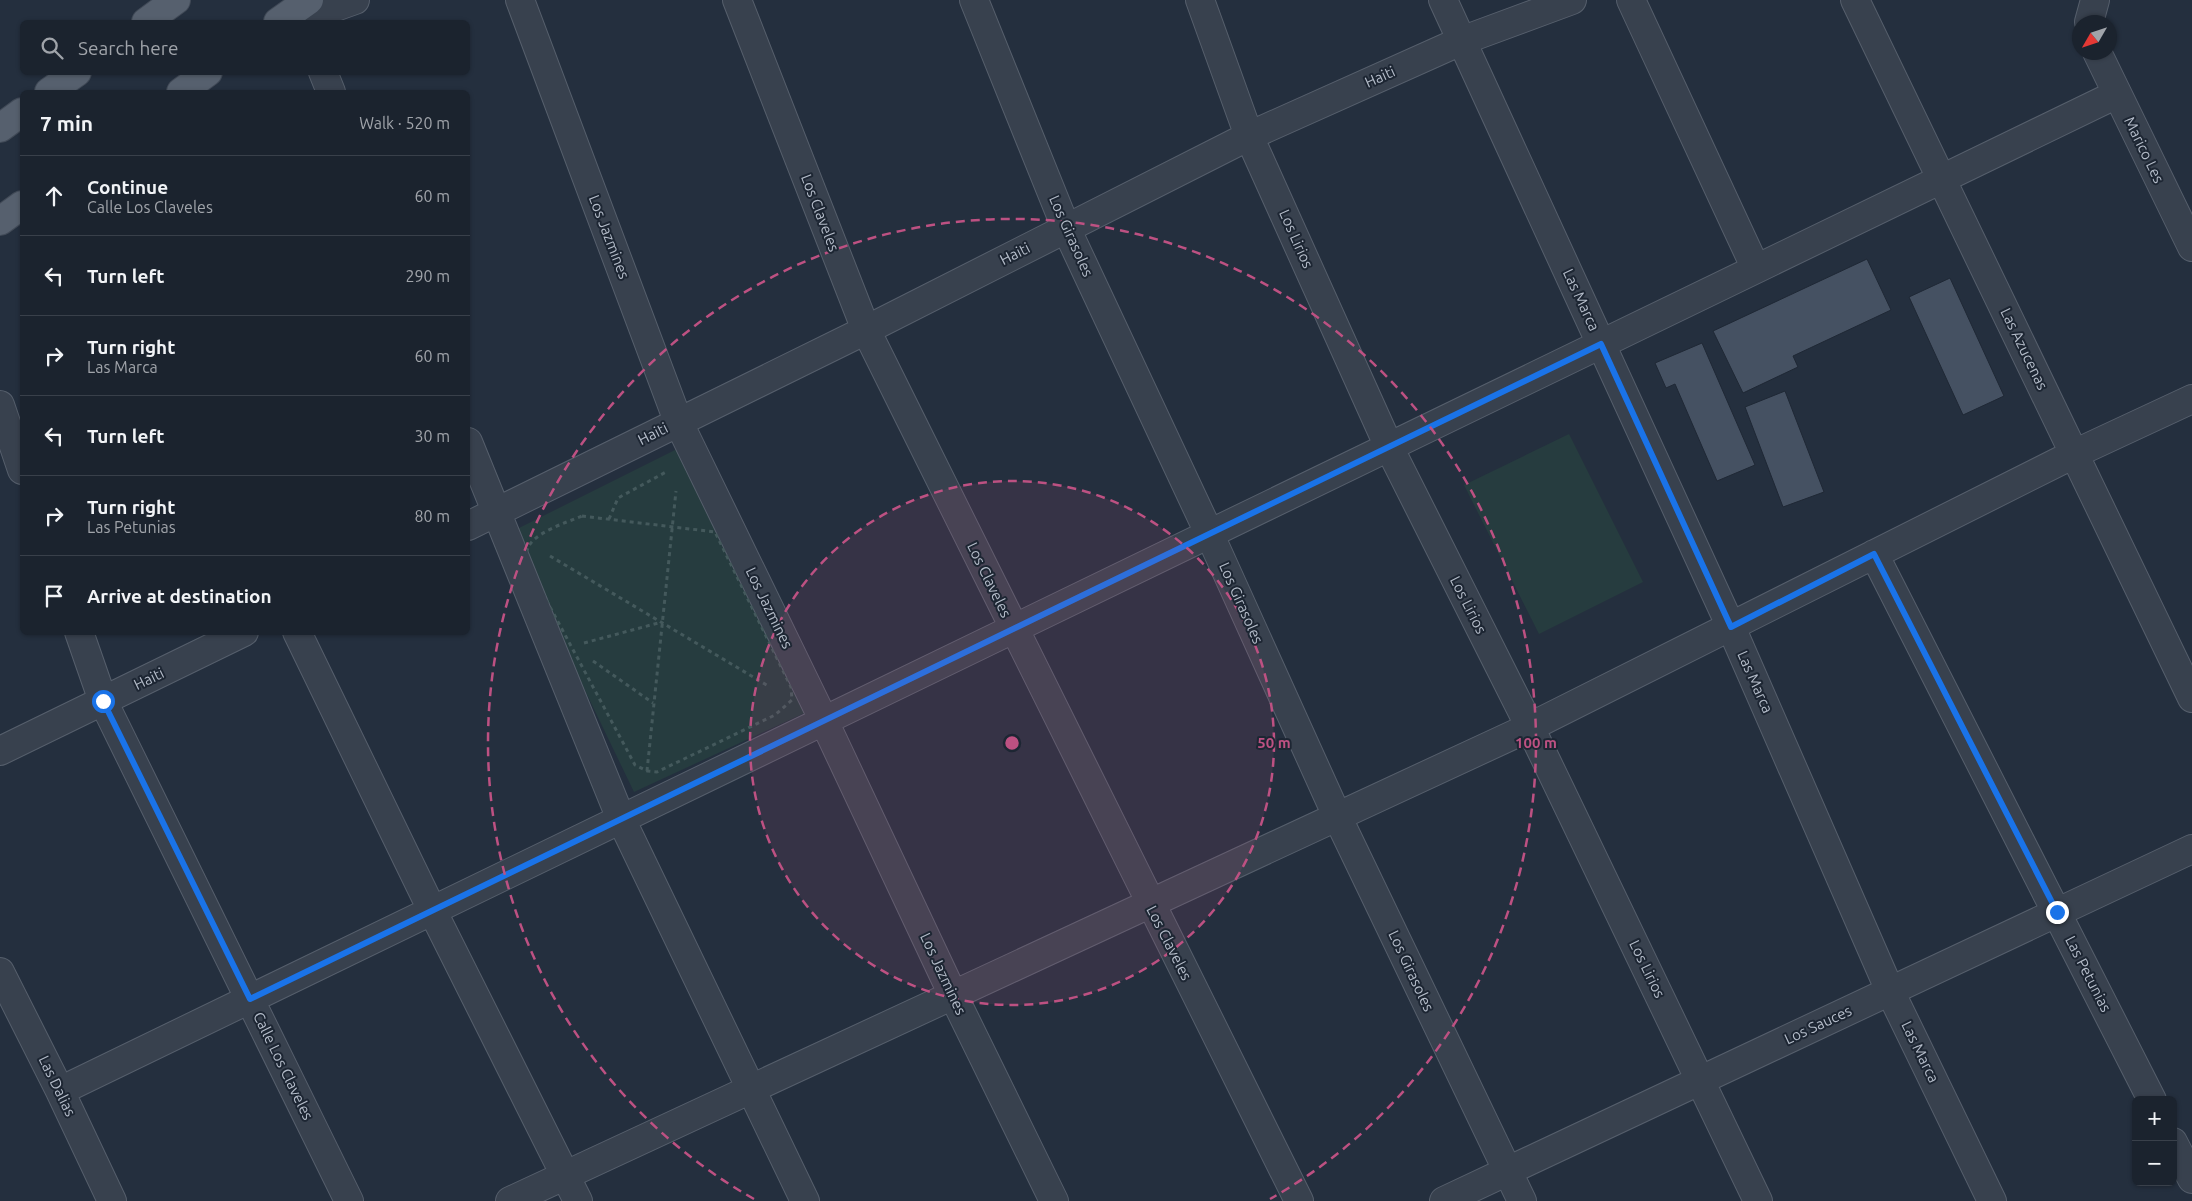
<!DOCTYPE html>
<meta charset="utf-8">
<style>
:root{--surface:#1b232e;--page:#282f3a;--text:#f1f3f6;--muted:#a0a4aa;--line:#39404a}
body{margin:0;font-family:Ubuntu,sans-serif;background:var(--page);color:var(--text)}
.controls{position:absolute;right:15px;bottom:15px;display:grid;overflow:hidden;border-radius:8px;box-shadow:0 1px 4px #0004}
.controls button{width:45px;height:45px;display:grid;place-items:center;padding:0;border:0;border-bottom:1px solid var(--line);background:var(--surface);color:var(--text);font:25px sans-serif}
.compass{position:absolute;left:2072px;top:15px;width:45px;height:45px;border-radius:50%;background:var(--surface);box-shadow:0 1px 4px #0004;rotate:231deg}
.stop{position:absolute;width:15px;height:15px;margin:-11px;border:4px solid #1a73e8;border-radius:50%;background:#fff}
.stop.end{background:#1a73e8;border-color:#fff;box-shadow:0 1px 5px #0008}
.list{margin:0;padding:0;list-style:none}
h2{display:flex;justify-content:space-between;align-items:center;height:65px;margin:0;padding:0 20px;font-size:21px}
h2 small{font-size:16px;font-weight:400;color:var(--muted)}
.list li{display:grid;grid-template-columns:32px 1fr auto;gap:15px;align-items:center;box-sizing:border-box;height:80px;padding:0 20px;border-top:1px solid var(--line)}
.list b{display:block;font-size:19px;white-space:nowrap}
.list p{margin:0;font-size:16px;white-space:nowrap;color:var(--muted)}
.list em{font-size:16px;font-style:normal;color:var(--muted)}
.icon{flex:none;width:28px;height:28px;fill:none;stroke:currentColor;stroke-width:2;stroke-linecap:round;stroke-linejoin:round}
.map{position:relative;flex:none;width:2192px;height:1201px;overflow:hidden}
.search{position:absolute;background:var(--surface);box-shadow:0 1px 4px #0004;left:20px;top:20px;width:450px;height:55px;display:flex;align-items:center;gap:12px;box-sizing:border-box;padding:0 18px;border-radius:8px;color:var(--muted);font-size:19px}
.panel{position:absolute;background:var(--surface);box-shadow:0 1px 4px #0004;left:20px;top:90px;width:450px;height:545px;border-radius:8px}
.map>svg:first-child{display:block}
</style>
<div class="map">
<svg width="2192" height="1201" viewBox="0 0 2192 1201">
<rect width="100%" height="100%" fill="#242f3e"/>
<path fill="#263c3f" d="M1569,434L1643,582L1539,634L1464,485Z
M683,446L811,710L634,792L509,533Z"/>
<path fill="#455162" stroke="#1f2835" d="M1867,259L1891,310L1793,356L1798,367L1743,393L1713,331Z
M1950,278L2004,396L1963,415L1909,297Z
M1702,343L1755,465L1717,481L1675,384L1666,388L1655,363Z
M1785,391L1824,492L1783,507L1745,407Z"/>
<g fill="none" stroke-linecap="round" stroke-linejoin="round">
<defs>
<path id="minor" d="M520,0L678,421L824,721L953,995L1054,1201
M737,0L866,330L1299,1201
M974,0L1066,228L1209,533L1337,816L1522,1201
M1200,0L1249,136L1389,447L1530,727L1758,1201
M1443,0L1731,627L1890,991L1992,1201
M1631,0L1756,269
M1855,0L2192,698
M302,19L355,0
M2089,22L2095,0
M2097,52L2192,247
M323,72L331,92
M0,405L22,470
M468,442L621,819L805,1201
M468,526L866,330L1249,136L1461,41L1572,0
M1874,554L2152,1100
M79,632L103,701L349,1201
M297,632L432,910L578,1201
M0,751L244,632
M0,972L60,1091L112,1201
M60,1091L2117,94
M2173,1142L2192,1179
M510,1201L1530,727L2074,454L2192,399
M1444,1201L2192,849"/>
<path id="major" d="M146,22L176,0
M278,22L309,0
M49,92L77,72
M181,92L208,72
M0,128L22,112
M0,221L22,205"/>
</defs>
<use href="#minor" stroke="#565f6c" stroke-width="30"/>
<use href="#major" stroke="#414a57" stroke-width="30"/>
<path stroke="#44595c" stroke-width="3" stroke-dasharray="4 4" stroke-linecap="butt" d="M582,516L715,532L791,687L792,700L775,715L657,772L647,771L635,765L535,579C532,571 527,560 527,552C528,534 568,522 582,516Z
M609,519L618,498L666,472
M550,556L770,687
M584,643L662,622
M593,661L653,703
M647,771L676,491"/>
<use href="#minor" stroke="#38414e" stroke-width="28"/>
<use href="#major" stroke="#56606e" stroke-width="28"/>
</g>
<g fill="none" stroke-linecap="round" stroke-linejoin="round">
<path stroke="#1a73e8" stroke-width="6" d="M103,701L250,999L1601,344L1731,627L1874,554L2057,912"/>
</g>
<circle cx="1012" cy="743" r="262" fill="#bd5182" fill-opacity=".12"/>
<g fill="none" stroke="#bd5182" stroke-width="2.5" stroke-dasharray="9 6">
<circle cx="1012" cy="743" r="262"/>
<path d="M754 1199A524 524 0 1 1 1270 1199"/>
</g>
<g text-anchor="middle" stroke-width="4" stroke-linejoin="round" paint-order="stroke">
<g font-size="15" fill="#b4bcc9" stroke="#1d2633">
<text transform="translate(1380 77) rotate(-24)" y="5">Haiti</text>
<text transform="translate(2144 150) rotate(64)" y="5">Marico Les</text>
<text transform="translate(820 213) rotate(69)" y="5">Los Claveles</text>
<text transform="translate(1071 236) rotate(66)" y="5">Los Girasoles</text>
<text transform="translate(609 237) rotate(69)" y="5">Los Jazmines</text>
<text transform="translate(1296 239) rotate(66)" y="5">Los Lirios</text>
<text transform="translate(1015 254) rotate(-27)" y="5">Haiti</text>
<text transform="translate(1581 300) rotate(65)" y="5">Las Marca</text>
<text transform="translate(2024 349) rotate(64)" y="5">Las Azucenas</text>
<text transform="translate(653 434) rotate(-27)" y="5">Haiti</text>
<text transform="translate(989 580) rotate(64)" y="5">Los Claveles</text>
<text transform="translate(1241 603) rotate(66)" y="5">Los Girasoles</text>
<text transform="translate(1468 605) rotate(63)" y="5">Los Lirios</text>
<text transform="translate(769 608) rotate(64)" y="5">Los Jazmines</text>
<text transform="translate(149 679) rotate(-26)" y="5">Haiti</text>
<text transform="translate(1755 682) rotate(66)" y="5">Las Marca</text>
<text transform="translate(1169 943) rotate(63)" y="5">Los Claveles</text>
<text transform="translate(1647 969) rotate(64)" y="5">Los Lirios</text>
<text transform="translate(1411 971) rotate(65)" y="5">Los Girasoles</text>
<text transform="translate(943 974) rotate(65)" y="5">Los Jazmines</text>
<text transform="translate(2088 974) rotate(63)" y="5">Las Petunias</text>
<text transform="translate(1818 1025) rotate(-25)" y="5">Los Sauces</text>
<text transform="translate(1920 1052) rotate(64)" y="5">Las Marca</text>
<text transform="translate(283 1066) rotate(64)" y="5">Calle Los Claveles</text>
<text transform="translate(57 1086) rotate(64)" y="5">Las Dalias</text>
</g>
</g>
<circle cx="1012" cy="743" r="8" fill="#bd5182" stroke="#1d2633" stroke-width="2.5"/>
<g font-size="15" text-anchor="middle" font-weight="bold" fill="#bd5182" stroke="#1d2633" stroke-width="4" stroke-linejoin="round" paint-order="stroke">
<text x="1274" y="748">50 m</text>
<text x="1536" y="748">100 m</text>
</g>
</svg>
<div class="controls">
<button>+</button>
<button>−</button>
</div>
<svg class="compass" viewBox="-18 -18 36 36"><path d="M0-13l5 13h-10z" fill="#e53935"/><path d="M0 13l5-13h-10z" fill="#a0a4aa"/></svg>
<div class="stop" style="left:103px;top:701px"></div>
<div class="stop end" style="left:2057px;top:912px"></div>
<div class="search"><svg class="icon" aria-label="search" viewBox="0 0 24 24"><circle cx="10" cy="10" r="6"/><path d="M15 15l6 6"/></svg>Search here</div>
<section class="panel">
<h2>7 min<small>Walk · 520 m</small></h2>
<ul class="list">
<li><svg class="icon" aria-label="ahead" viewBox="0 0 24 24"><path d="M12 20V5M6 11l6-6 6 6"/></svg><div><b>Continue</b><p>Calle Los Claveles</p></div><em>60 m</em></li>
<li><svg class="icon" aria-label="left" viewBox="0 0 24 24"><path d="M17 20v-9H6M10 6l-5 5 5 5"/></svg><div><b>Turn left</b></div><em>290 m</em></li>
<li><svg class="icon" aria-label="right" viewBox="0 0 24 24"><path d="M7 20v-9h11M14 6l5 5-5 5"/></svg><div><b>Turn right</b><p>Las Marca</p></div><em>60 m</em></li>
<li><svg class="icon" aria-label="left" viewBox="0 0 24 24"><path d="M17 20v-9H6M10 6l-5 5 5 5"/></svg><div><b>Turn left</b></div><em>30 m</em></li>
<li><svg class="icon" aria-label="right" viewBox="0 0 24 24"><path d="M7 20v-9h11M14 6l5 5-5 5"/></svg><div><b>Turn right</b><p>Las Petunias</p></div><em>80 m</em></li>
<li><svg class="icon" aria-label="arrive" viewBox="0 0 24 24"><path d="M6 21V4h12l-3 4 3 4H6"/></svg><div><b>Arrive at destination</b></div></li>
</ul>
</section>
</div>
